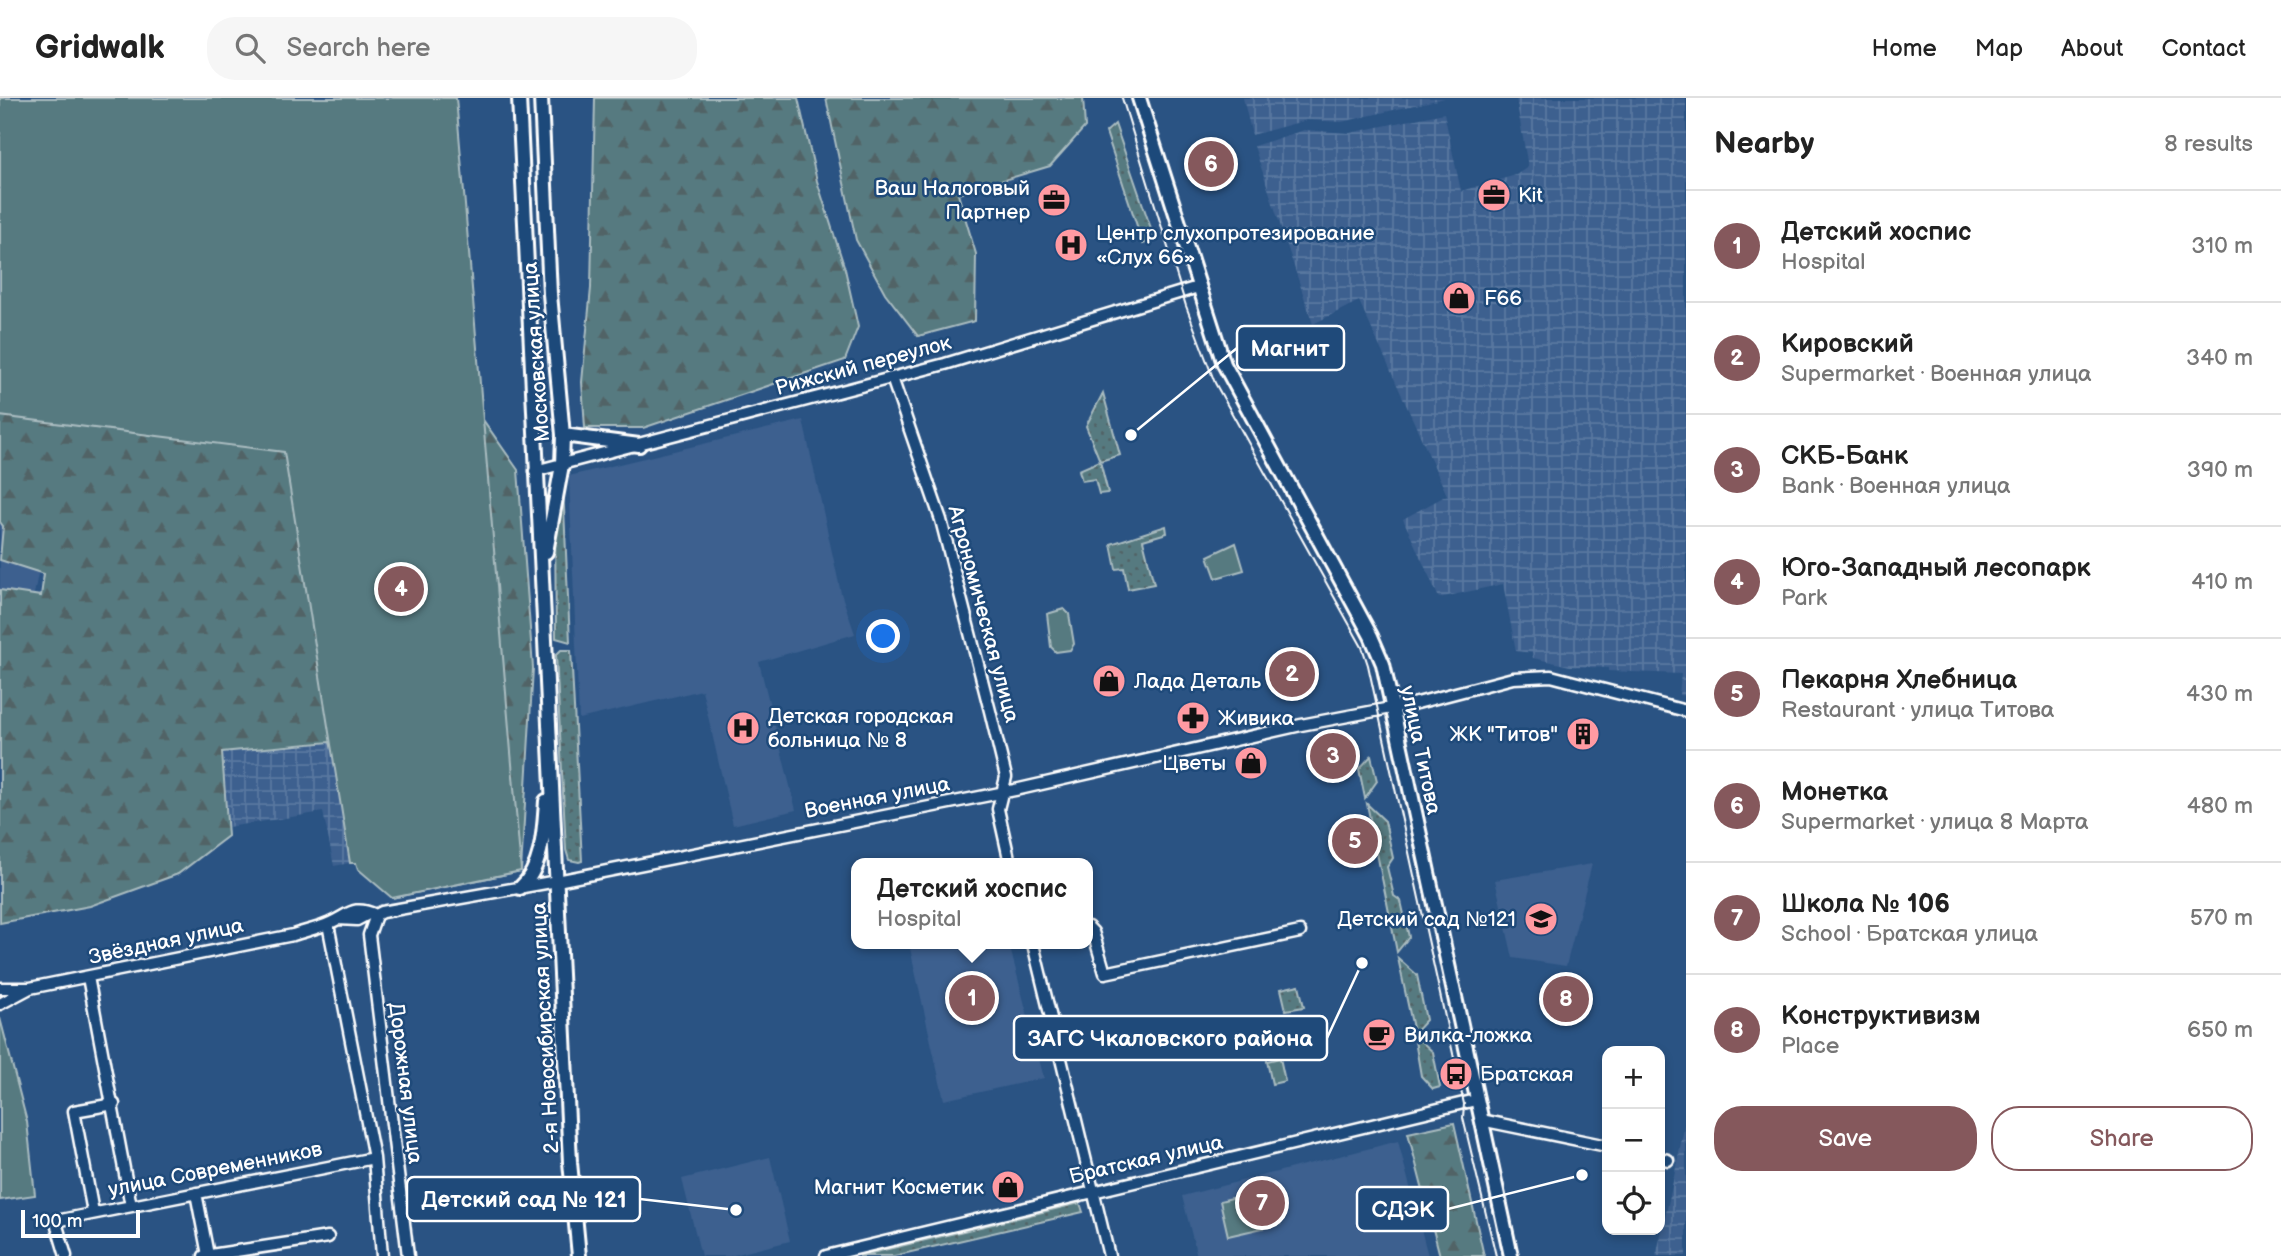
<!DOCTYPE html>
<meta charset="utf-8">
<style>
:root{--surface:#fff;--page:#f6f6f6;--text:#222;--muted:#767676;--line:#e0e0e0;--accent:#85585c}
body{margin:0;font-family:"Balsamiq Sans",sans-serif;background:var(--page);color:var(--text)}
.controls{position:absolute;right:21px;bottom:21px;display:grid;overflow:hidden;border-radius:14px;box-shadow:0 4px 10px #0003}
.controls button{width:63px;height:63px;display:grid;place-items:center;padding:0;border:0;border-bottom:2px solid var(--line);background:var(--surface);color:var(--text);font:35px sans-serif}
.scale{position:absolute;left:21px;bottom:18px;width:119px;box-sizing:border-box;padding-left:7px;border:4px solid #fff;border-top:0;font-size:19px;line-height:24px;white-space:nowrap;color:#fff;-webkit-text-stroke:5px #1f4a7a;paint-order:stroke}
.you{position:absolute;left:884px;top:539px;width:24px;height:24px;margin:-18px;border:5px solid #fff;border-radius:50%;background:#1a73e8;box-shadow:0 0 0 10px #1a73e833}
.badge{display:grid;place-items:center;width:46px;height:46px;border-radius:50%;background:var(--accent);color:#fff;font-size:23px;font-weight:700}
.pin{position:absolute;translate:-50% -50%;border:4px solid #fff;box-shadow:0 2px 7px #0006}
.popup{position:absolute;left:851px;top:760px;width:242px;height:91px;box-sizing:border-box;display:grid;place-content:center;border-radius:14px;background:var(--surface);filter:drop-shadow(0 2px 5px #0005);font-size:23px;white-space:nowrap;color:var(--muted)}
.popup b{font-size:26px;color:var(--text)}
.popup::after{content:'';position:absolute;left:50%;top:100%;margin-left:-14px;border:14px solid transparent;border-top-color:var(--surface)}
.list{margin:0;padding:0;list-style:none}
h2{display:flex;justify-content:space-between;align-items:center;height:91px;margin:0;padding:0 28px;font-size:30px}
h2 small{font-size:23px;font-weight:400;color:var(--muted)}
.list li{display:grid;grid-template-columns:46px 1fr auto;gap:21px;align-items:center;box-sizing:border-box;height:112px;padding:0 28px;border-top:2px solid var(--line)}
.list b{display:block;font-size:26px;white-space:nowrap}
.list p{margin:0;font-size:23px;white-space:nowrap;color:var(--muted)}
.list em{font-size:23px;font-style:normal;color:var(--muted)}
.actions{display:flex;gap:14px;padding:21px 28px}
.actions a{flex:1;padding:16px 0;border:2px solid var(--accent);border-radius:28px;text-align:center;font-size:24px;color:var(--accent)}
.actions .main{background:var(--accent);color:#fff}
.icon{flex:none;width:38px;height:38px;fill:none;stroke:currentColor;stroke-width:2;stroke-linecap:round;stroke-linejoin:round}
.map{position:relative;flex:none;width:1686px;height:1158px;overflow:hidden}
header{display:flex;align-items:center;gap:42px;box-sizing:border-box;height:98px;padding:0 35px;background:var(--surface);border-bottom:2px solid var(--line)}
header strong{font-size:33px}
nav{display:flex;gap:38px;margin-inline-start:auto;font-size:24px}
.search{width:490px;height:63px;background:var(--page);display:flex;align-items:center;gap:18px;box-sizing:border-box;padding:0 24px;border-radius:28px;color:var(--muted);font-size:26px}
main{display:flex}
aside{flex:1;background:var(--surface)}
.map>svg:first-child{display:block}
</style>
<header>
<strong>Gridwalk</strong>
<div class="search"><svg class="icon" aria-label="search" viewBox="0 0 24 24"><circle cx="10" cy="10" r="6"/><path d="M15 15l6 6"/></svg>Search here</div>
<nav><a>Home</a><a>Map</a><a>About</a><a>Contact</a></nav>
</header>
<main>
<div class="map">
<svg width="1686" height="1158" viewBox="0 0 1686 1158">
<defs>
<pattern id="industrial-grid" width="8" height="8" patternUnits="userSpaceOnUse" patternTransform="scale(1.75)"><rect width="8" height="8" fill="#3c608f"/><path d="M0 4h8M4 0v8" fill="none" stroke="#5978a0"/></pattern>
<pattern id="grass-dots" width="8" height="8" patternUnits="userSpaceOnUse" patternTransform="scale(1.75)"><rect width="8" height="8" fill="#567a80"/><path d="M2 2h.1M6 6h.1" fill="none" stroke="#516366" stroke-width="1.8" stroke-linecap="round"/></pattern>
<pattern id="forest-firs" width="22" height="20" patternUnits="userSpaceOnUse" patternTransform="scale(1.75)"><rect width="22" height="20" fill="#567a80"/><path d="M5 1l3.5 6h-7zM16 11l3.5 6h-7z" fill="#516366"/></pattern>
</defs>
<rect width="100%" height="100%" fill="#2a5383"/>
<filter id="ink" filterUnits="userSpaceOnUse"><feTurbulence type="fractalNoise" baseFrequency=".0143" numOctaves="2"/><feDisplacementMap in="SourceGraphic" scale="14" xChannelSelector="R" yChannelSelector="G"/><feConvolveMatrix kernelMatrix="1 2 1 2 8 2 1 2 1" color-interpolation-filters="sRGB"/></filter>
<g filter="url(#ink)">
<path fill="#3c608f" d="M803,322L841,495L855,536L759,564L796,712L733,727L702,592L579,621L569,378Z
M0,419L47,429L21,564L0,559Z
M1592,766L1566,868L1513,860L1495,782Z
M909,846H1009L1044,980L944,1002Z
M1398,1043L1428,1158H1197L1182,1098Z
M770,1059L790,1143L730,1158H701L682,1081Z"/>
<path fill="url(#industrial-grid)" d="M1243,0H1445L1342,24L1307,22L1252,37Z
M1516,0H1686V598L1679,597L1681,576L1608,573V570L1570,568L1533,560L1532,555L1516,553L1503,486L1439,500L1403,421L1447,397L1359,203L1313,226L1254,48L1304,32L1350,35L1444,15L1461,93L1516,77L1528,69Z
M327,628L350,765L334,768L323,714L228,729L222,654L301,647Z
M1686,1021V1158H1656L1671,1093Z"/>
<path fill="url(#grass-dots)" stroke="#aabcc0" stroke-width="2" d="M1115,26L1155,142L1143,146L1106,34Z
M1103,295L1120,357L1100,363L1108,395L1099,396L1095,381L1082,383L1079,372L1100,363L1086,328Z
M563,388L570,544L556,540L555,424Z
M1166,428L1167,435L1143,442L1154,486L1128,491L1124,470L1116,471L1111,446Z
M561,552H571L582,763L579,764L569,762L566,752L556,557Z
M1371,658L1377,683L1365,700L1359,671Z
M1367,706L1385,723L1393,760L1387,769L1394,798L1401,803L1409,839L1397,854Z
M1398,860L1417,877L1426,922L1414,935Z
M1299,887L1304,909L1286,912L1281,891Z
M1414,937L1433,954L1440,989L1433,991L1421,978Z
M1080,1105L1083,1114L894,1158H859Z"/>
<path fill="url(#forest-firs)" stroke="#aabcc0" stroke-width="2" d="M0,0L465,296L518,372L533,570L521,773L392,800L363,762L330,644L222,654L228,738L178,776L90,808L0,825V492L41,498L44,476L0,462L3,428L0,424Z
M595,0H798L817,83L845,171L858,229L845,262L643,330H585L582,284L591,190Z
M826,0H1083L1085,29L1050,68L958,96L976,156L975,223L918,238L885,195L856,142Z
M1454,1025L1484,1158H1440L1408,1035Z"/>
<path fill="#567a80" stroke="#aabcc0" stroke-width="2" d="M0,0H456L521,773L392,800L358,771L356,765H350L284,354L0,318Z
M1236,445L1244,472L1216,480L1208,458Z
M1064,511L1069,516L1074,546L1070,552L1056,554L1051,549L1047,516Z
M0,920L27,1024L35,1097L0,1102Z
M1280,960L1285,983L1272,986L1267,963Z
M1272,1090L1280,1126L1228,1138L1220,1103Z"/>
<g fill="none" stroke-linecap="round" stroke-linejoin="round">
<defs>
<path id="minor" d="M892,280L941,422L990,613L1006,679L998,711L1010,765
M535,373L945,266L1198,189
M376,817L369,837L408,1158
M338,821L357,822L370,815
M328,826L374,1060L382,1158
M1088,829L1093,834L1105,875L1300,834
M1033,846L1109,1158
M88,879L131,1108
M0,890H30L293,837C305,833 319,830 330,825C349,817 353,806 376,817L382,814L557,783L1015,692L1301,627L1417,605L1513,580L1551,578L1686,613
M0,906L30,890
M1481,1022L1607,1048
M1660,1060L1668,1062
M196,1095L208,1157
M93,1114L74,1013L114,1006
M66,1158L57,1128L61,1122L374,1060
M204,1158L328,1139
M826,1158L1476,1002"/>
<path id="major" d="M519,0L570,1064L579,1158
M541,0L550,196L563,337L562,367L546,454
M1139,0L1224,266L1371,538L1383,566L1511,1158
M563,337L639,347
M520,790C543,770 544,731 546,703"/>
</defs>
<use href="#minor" stroke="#fff" stroke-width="15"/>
<use href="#major" stroke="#fff" stroke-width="18"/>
<use href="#minor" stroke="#1f4a7a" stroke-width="10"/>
<use href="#major" stroke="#1f4a7a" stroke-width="12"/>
<path stroke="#fff" stroke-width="2" d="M1122,0L1186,208L1215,285L1362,549L1368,567L1464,1006L1463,1020L1496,1158"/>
</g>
</g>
<defs>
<symbol id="office-disc" viewBox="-11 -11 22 22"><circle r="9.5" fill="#ff9aa2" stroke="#1f4a7a"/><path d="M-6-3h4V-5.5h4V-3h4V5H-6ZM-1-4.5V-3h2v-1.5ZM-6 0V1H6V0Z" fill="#111"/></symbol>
<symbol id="hospital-disc" viewBox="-11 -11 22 22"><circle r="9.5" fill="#ff9aa2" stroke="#1f4a7a"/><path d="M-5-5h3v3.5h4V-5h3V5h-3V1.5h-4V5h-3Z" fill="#111"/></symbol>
<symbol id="shop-disc" viewBox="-11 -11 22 22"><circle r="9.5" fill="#ff9aa2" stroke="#1f4a7a"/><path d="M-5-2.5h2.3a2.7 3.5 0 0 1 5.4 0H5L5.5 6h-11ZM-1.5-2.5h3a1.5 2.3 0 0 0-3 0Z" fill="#111"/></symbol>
<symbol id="pharmacy-disc" viewBox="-11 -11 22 22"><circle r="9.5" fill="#ff9aa2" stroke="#1f4a7a"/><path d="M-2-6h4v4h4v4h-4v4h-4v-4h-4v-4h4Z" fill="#111"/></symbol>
<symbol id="building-disc" viewBox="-11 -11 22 22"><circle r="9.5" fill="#ff9aa2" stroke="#1f4a7a"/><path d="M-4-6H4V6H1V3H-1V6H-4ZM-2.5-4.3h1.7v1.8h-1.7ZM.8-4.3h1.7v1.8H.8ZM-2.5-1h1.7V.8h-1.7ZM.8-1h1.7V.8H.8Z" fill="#111"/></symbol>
<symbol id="school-disc" viewBox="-11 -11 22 22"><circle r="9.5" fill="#ff9aa2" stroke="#1f4a7a"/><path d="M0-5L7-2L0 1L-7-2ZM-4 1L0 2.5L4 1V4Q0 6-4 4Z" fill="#111"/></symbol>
<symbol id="cafe-disc" viewBox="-11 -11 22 22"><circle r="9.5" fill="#ff9aa2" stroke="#1f4a7a"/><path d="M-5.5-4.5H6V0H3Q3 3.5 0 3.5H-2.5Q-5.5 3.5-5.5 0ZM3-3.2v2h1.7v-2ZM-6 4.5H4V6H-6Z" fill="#111"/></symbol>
<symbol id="bus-disc" viewBox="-11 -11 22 22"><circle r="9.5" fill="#ff9aa2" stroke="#1f4a7a"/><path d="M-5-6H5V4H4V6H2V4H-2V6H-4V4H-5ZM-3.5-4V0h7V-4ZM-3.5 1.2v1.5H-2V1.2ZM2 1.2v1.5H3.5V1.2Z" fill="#111"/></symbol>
</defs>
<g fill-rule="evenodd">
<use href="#office-disc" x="1475" y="78" width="38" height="38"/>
<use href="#office-disc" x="1035" y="83" width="38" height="38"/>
<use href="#hospital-disc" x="1052" y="128" width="38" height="38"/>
<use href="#shop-disc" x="1440" y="181" width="38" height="38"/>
<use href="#shop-disc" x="1090" y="564" width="38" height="38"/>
<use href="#pharmacy-disc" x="1174" y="601" width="38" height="38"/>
<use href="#hospital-disc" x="724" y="611" width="38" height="38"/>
<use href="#building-disc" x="1564" y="617" width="38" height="38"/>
<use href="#shop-disc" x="1232" y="646" width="38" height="38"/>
<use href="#school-disc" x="1522" y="802" width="38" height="38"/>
<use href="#cafe-disc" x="1360" y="918" width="38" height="38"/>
<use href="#bus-disc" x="1437" y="957" width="38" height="38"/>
<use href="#shop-disc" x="989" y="1070" width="38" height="38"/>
</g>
<g text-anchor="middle" stroke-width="5" stroke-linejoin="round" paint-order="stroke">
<g font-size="21" fill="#fff" stroke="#1f4a7a" text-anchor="start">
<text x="1030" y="97" text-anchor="end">Ваш Налоговый<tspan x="1030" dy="24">Партнер</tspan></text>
<text x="1518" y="104">Kit</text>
<text x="1096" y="142">Центр слухопротезирование<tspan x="1096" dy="24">«Слух 66»</tspan></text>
<text x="1484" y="207">F66</text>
<text x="1134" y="590">Лада Деталь</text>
<text x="768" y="625">Детская городская<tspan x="768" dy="24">больница № 8</tspan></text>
<text x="1218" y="627">Живика</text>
<text x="1558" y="643" text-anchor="end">ЖК "Титов"</text>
<text x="1226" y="672" text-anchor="end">Цветы</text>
<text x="1516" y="828" text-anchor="end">Детский сад №121</text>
<text x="1404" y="944">Вилка-ложка</text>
<text x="1480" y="983">Братская</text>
<text x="984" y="1096" text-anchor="end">Магнит Косметик</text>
</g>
<g font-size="21" fill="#fff" stroke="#1f4a7a">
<text transform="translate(536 254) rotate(-94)" y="7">Московская улица</text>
<text transform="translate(863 267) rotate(-15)" y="7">Рижский переулок</text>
<text transform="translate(984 516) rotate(75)" y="7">Агрономическая улица</text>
<text transform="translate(1421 652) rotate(78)" y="7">улица Титова</text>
<text transform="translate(877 699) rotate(-11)" y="7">Военная улица</text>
<text transform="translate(166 843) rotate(-12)" y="7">Звёздная улица</text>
<text transform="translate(545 930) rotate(-93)" y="7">2-я Новосибирская улица</text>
<text transform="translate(406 985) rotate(83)" y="7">Дорожная улица</text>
<text transform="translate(1146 1061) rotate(-13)" y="7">Братская улица</text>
<text transform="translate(215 1071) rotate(-11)" y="7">улица Современников</text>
</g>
</g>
<path fill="none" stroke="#fff" stroke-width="2.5" d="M1131 337L1237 250M1362 865L1327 940M736 1112L640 1101M1582 1077L1448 1111"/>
<g fill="#fff" stroke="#1f4a7a" stroke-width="2.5">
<circle cx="1131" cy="337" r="7"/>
<circle cx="1362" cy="865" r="7"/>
<circle cx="736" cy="1112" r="7"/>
<circle cx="1582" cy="1077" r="7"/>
</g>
<g fill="#1f4a7a" stroke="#fff" stroke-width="2.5">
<rect x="1237" y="228" width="107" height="44" rx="7"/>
<rect x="1014" y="918" width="313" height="44" rx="7"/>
<rect x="407" y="1079" width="233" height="44" rx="7"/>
<rect x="1357" y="1089" width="91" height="44" rx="7"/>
</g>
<g font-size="23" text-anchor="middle" font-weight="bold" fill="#fff">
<text x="1290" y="258">Магнит</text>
<text x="1170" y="948">ЗАГС Чкаловского района</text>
<text x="524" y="1109">Детский сад № 121</text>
<text x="1403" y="1119">СДЭК</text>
</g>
</svg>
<div class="controls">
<button>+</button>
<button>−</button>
<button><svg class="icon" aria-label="locate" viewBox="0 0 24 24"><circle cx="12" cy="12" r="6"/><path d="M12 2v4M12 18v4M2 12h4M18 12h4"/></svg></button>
</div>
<div class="scale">100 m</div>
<div class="you"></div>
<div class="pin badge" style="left:972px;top:900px">1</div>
<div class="popup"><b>Детский хоспис</b>Hospital</div>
<div class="pin badge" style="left:1292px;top:576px">2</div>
<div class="pin badge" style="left:1333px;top:658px">3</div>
<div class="pin badge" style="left:401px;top:491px">4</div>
<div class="pin badge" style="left:1355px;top:743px">5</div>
<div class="pin badge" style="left:1211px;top:66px">6</div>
<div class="pin badge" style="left:1262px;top:1105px">7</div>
<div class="pin badge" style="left:1566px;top:901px">8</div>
</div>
<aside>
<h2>Nearby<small>8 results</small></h2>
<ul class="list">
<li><span class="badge">1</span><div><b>Детский хоспис</b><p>Hospital</p></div><em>310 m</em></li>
<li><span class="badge">2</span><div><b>Кировский</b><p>Supermarket · Военная улица</p></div><em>340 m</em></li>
<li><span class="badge">3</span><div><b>СКБ-Банк</b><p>Bank · Военная улица</p></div><em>390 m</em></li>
<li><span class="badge">4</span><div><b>Юго-Западный лесопарк</b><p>Park</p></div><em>410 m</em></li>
<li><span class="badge">5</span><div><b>Пекарня Хлебница</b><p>Restaurant · улица Титова</p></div><em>430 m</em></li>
<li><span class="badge">6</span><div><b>Монетка</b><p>Supermarket · улица 8 Марта</p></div><em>480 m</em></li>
<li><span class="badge">7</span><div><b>Школа № 106</b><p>School · Братская улица</p></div><em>570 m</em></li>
<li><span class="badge">8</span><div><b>Конструктивизм</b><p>Place</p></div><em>650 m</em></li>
</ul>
<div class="actions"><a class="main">Save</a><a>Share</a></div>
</aside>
</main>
